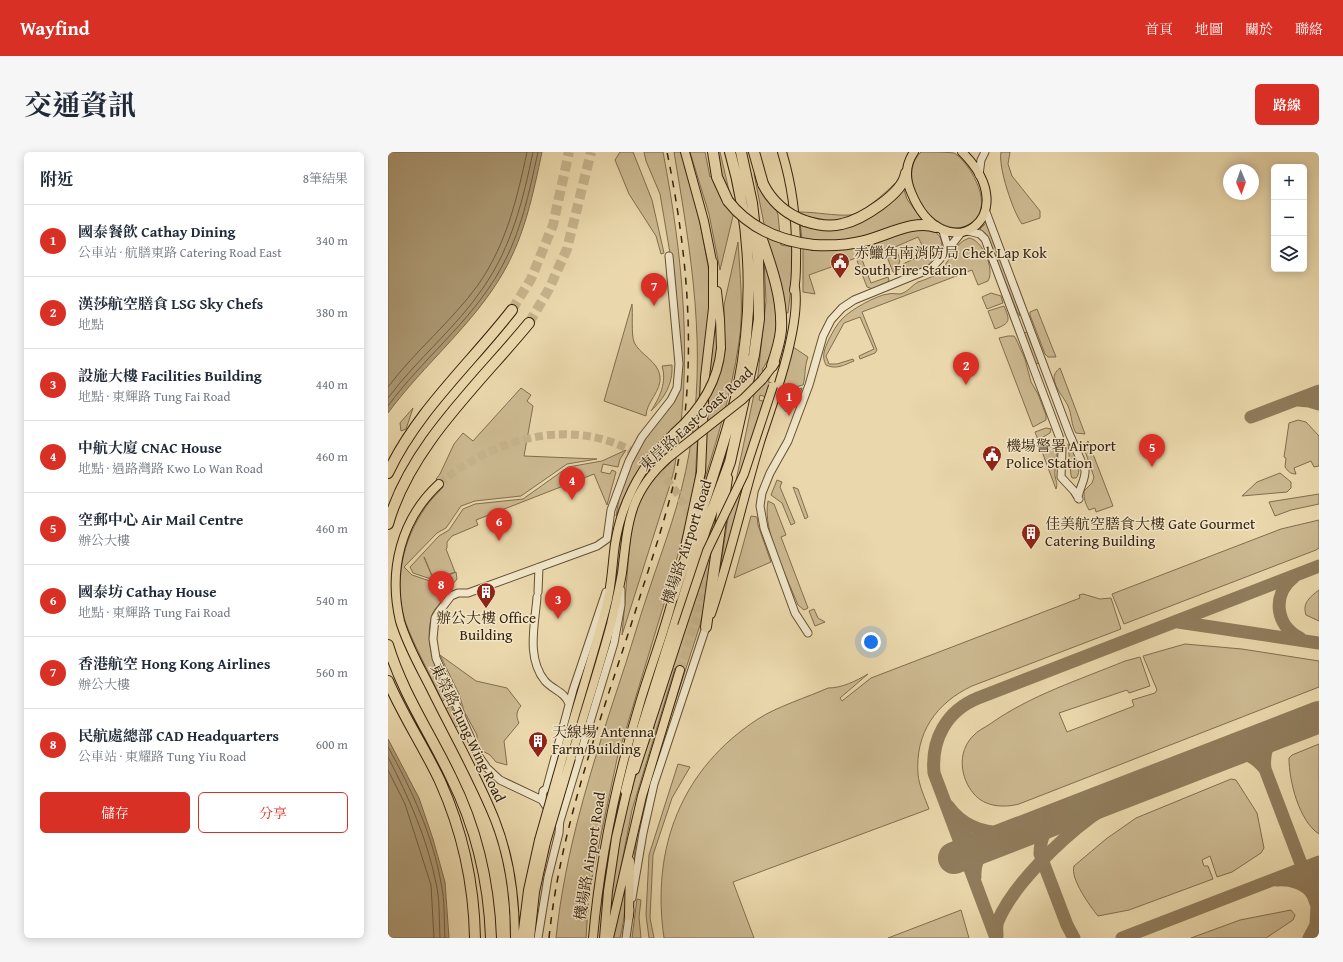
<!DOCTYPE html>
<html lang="zh-TW">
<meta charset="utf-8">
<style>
:root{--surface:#fff;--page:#f6f6f7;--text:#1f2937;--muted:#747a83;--line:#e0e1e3;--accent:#d93025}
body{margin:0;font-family:"Gentium Book Plus","Noto Serif TC",serif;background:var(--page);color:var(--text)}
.controls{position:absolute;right:12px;top:12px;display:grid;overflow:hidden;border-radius:6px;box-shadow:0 2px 10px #0003}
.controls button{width:36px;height:36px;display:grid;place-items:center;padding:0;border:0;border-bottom:1px solid var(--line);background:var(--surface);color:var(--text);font:20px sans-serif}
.compass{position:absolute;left:835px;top:12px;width:36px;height:36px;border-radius:50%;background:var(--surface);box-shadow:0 2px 10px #0003;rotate:178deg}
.you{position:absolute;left:483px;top:490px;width:14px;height:14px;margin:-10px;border:3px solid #fff;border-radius:50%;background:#1a73e8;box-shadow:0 0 0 6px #1a73e833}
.badge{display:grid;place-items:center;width:26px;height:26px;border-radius:50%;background:var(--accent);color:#fff;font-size:13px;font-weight:700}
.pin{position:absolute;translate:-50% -33px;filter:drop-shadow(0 1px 2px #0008)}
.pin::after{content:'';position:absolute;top:21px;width:14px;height:12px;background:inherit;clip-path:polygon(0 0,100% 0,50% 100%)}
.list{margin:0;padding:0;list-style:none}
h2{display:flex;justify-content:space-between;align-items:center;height:52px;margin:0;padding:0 16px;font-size:17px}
h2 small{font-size:13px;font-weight:400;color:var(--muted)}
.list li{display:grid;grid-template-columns:26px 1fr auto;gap:12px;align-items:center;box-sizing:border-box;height:72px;padding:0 16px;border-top:1px solid var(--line)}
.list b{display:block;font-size:15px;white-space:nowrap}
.list p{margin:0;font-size:13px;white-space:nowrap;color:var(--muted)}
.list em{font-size:13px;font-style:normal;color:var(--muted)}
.actions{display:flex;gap:8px;padding:12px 16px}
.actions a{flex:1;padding:9px 0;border:1px solid var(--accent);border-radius:6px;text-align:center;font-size:14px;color:var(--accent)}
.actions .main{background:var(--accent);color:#fff}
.icon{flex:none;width:22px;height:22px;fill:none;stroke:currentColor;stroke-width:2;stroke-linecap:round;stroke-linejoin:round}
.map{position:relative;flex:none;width:931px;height:786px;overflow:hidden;border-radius:6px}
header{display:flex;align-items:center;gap:24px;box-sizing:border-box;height:56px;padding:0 20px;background:var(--accent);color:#fff}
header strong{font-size:19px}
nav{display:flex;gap:22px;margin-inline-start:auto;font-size:14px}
.intro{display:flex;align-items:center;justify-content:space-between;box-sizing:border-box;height:96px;padding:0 24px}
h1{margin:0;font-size:28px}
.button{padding:10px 18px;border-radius:6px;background:var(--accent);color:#fff;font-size:14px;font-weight:700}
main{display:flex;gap:24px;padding:0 24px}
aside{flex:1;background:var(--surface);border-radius:6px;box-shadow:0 2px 10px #0003}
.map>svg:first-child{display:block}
</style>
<header>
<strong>Wayfind</strong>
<nav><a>首頁</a><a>地圖</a><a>關於</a><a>聯絡</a></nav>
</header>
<div class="intro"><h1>交通資訊</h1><a class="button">路線</a></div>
<main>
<aside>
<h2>附近<small>8筆結果</small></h2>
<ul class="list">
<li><span class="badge">1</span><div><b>國泰餐飲 Cathay Dining</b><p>公車站 · 航膳東路 Catering Road East</p></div><em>340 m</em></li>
<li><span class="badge">2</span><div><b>漢莎航空膳食 LSG Sky Chefs</b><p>地點</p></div><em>380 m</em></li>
<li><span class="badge">3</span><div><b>設施大樓 Facilities Building</b><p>地點 · 東輝路 Tung Fai Road</p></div><em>440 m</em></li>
<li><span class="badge">4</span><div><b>中航大廈 CNAC House</b><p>地點 · 過路灣路 Kwo Lo Wan Road</p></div><em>460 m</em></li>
<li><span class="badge">5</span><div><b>空郵中心 Air Mail Centre</b><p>辦公大樓</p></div><em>460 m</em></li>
<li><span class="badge">6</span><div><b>國泰坊 Cathay House</b><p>地點 · 東輝路 Tung Fai Road</p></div><em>540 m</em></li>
<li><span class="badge">7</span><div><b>香港航空 Hong Kong Airlines</b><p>辦公大樓</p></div><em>560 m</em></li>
<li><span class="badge">8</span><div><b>民航處總部 CAD Headquarters</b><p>公車站 · 東耀路 Tung Yiu Road</p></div><em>600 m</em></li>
</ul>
<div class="actions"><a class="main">儲存</a><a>分享</a></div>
</aside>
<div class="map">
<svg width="931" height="786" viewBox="0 0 931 786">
<rect width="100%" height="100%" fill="#ead8ac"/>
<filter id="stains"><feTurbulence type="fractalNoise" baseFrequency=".005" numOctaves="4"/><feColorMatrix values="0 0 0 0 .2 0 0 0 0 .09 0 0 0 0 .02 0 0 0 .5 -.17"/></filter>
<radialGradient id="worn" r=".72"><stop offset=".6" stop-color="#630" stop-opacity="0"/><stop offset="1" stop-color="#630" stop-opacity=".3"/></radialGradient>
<path fill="#ccb991" stroke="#826d4e" d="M232,0H245L264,48L276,101L273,102L268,84L241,42L227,8Z
M256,0H275C295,105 306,213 286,318C282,336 275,353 270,370C258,408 246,445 234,483L243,378C246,360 254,342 265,327C270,321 278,316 283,310L277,304L260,319L248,335L275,288C252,310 240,335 228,364L231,347L242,313L264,273L282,254L292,225L284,113L272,42L258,9Z
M286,0H295L312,71L320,113L323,144L313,232L307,329L303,355L279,442L229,607L201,740L198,786H168C177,699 203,617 230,535C241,503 250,470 261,438C276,393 293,349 301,302C320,199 303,102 286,0Z
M302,0H317L322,25L332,20L328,0H332L346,60L332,118L321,62Z
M533,0C542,0 559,0 566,1C580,9 597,40 593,56C592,62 588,67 583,71C552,94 503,29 533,0Z
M613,0H622L620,12L624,24L652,59V66L634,72C625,60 610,15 613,0Z
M376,19L390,63L393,93L405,95V117L400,161H394L366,22Z
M512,26L519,47L534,68H530L515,80C521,79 533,74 539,76C561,83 556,103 541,114C535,118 526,121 518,124L515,112L538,101L530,85L507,95L512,107L509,121L505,120L496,97L473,105L483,131L500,125L501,128L499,131L485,137L479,135L468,106L421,123L427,142L415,140V97L411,60C428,60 447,64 462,63C475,62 503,36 512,26Z
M598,71L611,103L607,104L600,85L592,77Z
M581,86C595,88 607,118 600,129L590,133L584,118L474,160L489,198L487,201L472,207L471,204L486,197L472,165L456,171L438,204L441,212H449L465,207L466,209C456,213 448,218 438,213C433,204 437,196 441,187C445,180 448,173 454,167C462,158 489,143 500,142C504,141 508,142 512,142C520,140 523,134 530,130C536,128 542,126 547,123C563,113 563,92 581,86Z
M350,90C352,123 356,158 351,190C343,245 326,298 309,351L320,202L328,163L329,195H336V153Z
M376,106C385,135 396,169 385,198C382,205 378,211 374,218L382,225L380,230L385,231L378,245L372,243L371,248L382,251L330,431L339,372L370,223L378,149Z
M612,107L632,159V164L629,160L609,109Z
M603,141L613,144L615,151L599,157L594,145Z
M244,152C245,161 243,182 246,190C251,202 270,209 272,224C274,239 258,250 258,264L216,249Z
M616,154C622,168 623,171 607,177L600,159Z
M649,157L668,205H660L657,202L642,163V160Z
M639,180L651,211L648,212L636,181Z
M620,184H626L628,187L637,207L643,230L650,242L658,263V268L645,275L611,186Z
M405,195L420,205C416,216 418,223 415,233L393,239Z
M284,213C285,233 276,246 263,259C272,245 279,230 274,214Z
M672,216L697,282L688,281C683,273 684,263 680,254C676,245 667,237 666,226C666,222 669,218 672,216Z
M133,236L143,243L139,249L145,254L136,304L209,307L179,312L133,344L87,349L73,354L58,376L49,381L16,415L24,423L42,429L58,440C56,450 47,454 44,463C35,493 49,520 61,546L54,549C42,522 27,496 17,469C5,431 15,387 37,356C42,348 49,342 55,335L48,327L52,322L66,292L75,281L85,289Z
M414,236L409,251L398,260L393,254L392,243Z
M25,256L18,277L13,279L12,271Z
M910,268L918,270L931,284V314L926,315L923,309L906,316L908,322C902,322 900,319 897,315L898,306L896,305L901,271Z
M658,276L663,277L662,281L650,288L647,280Z
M700,289L725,354L708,360L707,356L701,358C697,351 696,347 696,339L704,331L706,325L697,299V294Z
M680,292C688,295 695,319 688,326H684L683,323Z
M662,295L668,298C671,308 666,315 667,324C668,330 670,331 668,337L653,297Z
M238,298L232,307L230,315L215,312L213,320L222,322L224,318L228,320L219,353L206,322L88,368L90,373L64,384L59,390V396L58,397L67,420L46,428L36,405L46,429L68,420L69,427L59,439L43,427L25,421L22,415L51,384L61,378L75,357L87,352L135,347L180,315L214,309Z
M892,321L903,330V336L899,340L854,344L869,330Z
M389,328L394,330L392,335L407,371L403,373L394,351L383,343Z
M405,335L410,337L420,365L417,367Z
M931,342V352L903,358L887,364L881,350Z
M332,348L317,451L312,473L270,603L255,664L245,721L248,687L256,643L294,518L287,516L244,658L223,766H220L231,685L242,639L266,576V569L292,468Z
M380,349L386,352L398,383L393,385L420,456L416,458L410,453C399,425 374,379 380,349Z
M363,364L369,365L370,373L383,410L346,426Z
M931,368V396L928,398L736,472L724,442L893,377Z
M931,438V469L918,463C914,451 922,445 931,438Z
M695,442L712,447L723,446L733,477L584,534C548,551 527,581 530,622C531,634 537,646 541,657L345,730L366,786H276C263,696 293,617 370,567C388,555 420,545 440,536C454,536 468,529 480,522L452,546L454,549L483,526L692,446L691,443Z
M426,457L430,466L437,470L427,474L421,459Z
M797,492L854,497L931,509V535L631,652C616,656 597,655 586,642C572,626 569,600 585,584C589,579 596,576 602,572C643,543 691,528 737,509L752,505L762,534L741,541L739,538L671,561L679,580L746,554L744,548L767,541L769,538L755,504Z
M52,503L88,529L119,536L133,554C128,559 128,565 131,571L116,589L119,613L108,610L102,603L93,598L89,591V583L76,559L71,542Z
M63,554L72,573L66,576L57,557Z
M931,592V682C911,669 901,629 901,606L904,603Z
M290,612L302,615L284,646L265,703L262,766L266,786H261L258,763L261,703Z
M843,627L848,628L869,661L876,696L873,701L844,720L829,725L822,704L814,708L816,714H820L825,727L741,758L710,764C702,754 682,727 686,714L718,687L748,666Z
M238,726C238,747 237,766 232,786H225Z
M249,747L253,748L251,765L253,786H244Z
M573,758L581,786H500Z
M903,758L907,763L905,768L878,786H803L852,768Z"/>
<path fill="#ad9a75" stroke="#7e6a4b" d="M0,0H154C145,42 137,83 115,121C85,173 36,212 0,261Z
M0,587L31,646L45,687L57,730L61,786H0Z"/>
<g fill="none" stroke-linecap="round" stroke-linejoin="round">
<path stroke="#725e40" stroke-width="1" d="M0,235C27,199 63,170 90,133C118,93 129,47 139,0
M0,246C29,207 68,176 95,136C124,94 135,48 145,0
M0,254C34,207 83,170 112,118C133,81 141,41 150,0
M0,595C23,636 45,684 53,731C57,749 56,768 57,786
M0,605C21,646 39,686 48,731C52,748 51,768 52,786
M0,618L17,652L43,733L46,786"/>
<path stroke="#907c5c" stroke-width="13" d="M910,248L921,249L931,252
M863,265L931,239
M906,425C883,443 888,474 912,486
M790,470L931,491
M890,580C879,591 875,602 877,617L931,759
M835,602C854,599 865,602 877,617
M560,654C578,679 607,684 636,679
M675,663C660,673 652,683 652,702L679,773L686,786
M568,677C579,690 592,692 608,689
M587,725C585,701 604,692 623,684
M889,728C902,727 918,731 925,743
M927,742V728L931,719
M609,784C609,779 608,773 610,769C625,733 672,688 703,665C724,650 748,638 771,626
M608,786L546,621C543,588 558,559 590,546L931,414
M734,786L931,710
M921,786L928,773L929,754"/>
<path stroke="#907c5c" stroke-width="32" d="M566,706L931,565"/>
<path stroke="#c6b38c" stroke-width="8" stroke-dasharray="8 4" stroke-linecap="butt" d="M51,332C134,262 255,259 304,368
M292,518L313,451L315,413"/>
<path stroke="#c6b38c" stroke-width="10" stroke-dasharray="10 5" stroke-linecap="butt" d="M124,158L143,127L165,73L181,0
M141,171L161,137L179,97L203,0"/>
<defs>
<path id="minor" d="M591,23L593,8L597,0
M598,60L681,281L697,318C698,327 691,336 690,346
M555,79L560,96
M580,79L592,82L597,87L671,284L674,297L673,325L686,339L691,347
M150,440L151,415
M149,445C147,472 138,506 157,529C165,538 177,540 181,552
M420,481L407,461L376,376L372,354L374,341L382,321L400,289L421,233L435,184L443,168L454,156L466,148L542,117C554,107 563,93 573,81
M162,634L155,639L154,648L158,654L166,656
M159,635L185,538L218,440
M154,648L112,628L99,616L90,603L48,506L45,487L47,466L50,461L63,444L70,441H80L209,394L219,387L223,358L241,309L254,285L283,248L289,236L291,212L281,104
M172,669L226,491L233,453V438
M244,746L255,681L266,632L318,475
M150,786L160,725L171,681L172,666
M238,786L242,758"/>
<path id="major" d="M297,0L316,69L325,114
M394,0C405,36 409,73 408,110C408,119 408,129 406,138
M526,0C517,13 517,26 523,40C556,122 640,65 574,0
M329,139L332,167L333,196
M374,228L387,211
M51,332C13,367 0,418 12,469C19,493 32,515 43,537C64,580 89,623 107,668C122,706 127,745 127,786
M297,395L313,320L317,225L325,156V110
M323,462C342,405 355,347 372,290C385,250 413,175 407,135
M175,604C189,554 205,505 218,455C224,434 224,413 227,392C234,348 255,311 286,281
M183,606C196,562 211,517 223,472C227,455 231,438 234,421C240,372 240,342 280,306
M247,618L294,474
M241,764L242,709
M134,786L140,738L151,688
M142,786L147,740L158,690
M205,786C212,707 228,630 251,554C262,516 277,479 286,441
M216,786L220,739L228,686L240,634
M221,786L254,644L292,518"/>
<path id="highway" d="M325,0L329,25L340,49
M366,0L375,32
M417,69C429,73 442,75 454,72C473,68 515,42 518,21
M372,82C382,111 395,145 393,178C392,190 388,202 384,214
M426,93C443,94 460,93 476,89C498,84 526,67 548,75
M0,321C29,259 83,211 124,158
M0,372C22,294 91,232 141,171
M285,445C297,407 310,370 322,333C332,301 343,269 350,237C366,158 364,77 342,0
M318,475L339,326
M0,493C14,540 42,581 63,625C88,675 101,730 103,786
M0,529C15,564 36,595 52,629C74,678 86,732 87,786
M238,639L253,580L317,378L342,310L366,203L371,167L370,104L364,51L353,0"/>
</defs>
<use href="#minor" stroke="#644f33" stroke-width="9"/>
<use href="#major" stroke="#37210b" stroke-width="10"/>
<use href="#highway" stroke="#37210b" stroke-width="12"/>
<use href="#minor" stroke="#f1e6c9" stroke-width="7"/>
<use href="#major" stroke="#ead8ac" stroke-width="8"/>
<use href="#highway" stroke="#ead8ac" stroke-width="10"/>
<path stroke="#37210b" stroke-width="1.5" stroke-dasharray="7 7" stroke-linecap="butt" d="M161,786C173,667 219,552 254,438C266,401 278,364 287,326C310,217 301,108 279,0"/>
<defs>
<path id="major-bridge" d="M286,281C312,258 330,230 333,196
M280,306L355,247L374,228
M294,474L319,399L356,322L385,234
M151,688L175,604
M158,690L183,606"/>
<path id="highway-bridge" d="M375,32C384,50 398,62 417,69
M340,49C362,77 392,89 426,93"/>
</defs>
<use href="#major-bridge" stroke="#37210b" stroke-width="10" stroke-linecap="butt"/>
<use href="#highway-bridge" stroke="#37210b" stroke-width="12" stroke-linecap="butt"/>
<use href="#major-bridge" stroke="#ead8ac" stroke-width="8"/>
<use href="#highway-bridge" stroke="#ead8ac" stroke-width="10"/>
</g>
<defs>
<symbol id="civic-pin" viewBox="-11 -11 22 30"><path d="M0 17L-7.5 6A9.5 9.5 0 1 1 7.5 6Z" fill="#8f2418" stroke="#f1e6c9"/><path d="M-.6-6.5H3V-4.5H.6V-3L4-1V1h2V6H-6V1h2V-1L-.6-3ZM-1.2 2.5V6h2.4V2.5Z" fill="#fff"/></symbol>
<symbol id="building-pin" viewBox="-11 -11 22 30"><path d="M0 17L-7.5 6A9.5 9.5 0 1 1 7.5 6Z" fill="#8f2418" stroke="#f1e6c9"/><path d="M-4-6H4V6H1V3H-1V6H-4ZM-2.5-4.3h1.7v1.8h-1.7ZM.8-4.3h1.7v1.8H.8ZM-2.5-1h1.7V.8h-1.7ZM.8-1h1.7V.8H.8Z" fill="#fff"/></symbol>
</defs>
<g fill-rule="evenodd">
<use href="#civic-pin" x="441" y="99" width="22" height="30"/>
<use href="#civic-pin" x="593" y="292" width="22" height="30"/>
<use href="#building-pin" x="632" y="370" width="22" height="30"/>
<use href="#building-pin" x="87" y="429" width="22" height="30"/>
<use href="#building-pin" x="139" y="578" width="22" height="30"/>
</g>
<g text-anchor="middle" stroke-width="3" stroke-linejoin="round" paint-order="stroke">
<g font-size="15" fill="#37210b" stroke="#f1e6c9" text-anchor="start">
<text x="466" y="106">赤鱲角南消防局 Chek Lap Kok<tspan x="466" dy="17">South Fire Station</tspan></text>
<text x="618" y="299">機場警署 Airport<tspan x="618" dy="17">Police Station</tspan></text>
<text x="657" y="377">佳美航空膳食大樓 Gate Gourmet<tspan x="657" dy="17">Catering Building</tspan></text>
<text x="98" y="471" text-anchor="middle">辦公大樓 Office<tspan x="98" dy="17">Building</tspan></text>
<text x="164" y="585">天線場 Antenna<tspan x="164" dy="17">Farm Building</tspan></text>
</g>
<g font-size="15" fill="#37210b" stroke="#f1e6c9">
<text transform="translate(308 267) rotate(-42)" y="5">東岸路 East Coast Road</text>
<text transform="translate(299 390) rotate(-72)" y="5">機場路 Airport Road</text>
<text transform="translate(80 581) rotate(64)" y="5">東榮路 Tung Wing Road</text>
<text transform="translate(202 704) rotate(-81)" y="5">機場路 Airport Road</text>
</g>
</g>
<rect width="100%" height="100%" filter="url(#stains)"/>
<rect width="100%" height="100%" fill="url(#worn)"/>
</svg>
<div class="controls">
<button>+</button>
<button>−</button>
<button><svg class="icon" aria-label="layers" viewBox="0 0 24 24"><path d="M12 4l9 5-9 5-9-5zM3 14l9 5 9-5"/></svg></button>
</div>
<svg class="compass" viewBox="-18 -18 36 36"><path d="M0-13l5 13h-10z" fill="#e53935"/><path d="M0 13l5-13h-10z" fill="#747a83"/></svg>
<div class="you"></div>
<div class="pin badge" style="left:401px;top:264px">1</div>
<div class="pin badge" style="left:578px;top:233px">2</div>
<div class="pin badge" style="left:170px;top:467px">3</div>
<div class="pin badge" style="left:184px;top:348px">4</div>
<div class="pin badge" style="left:764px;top:315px">5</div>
<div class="pin badge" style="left:111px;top:389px">6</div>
<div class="pin badge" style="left:266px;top:154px">7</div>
<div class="pin badge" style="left:53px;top:452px">8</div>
</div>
</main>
